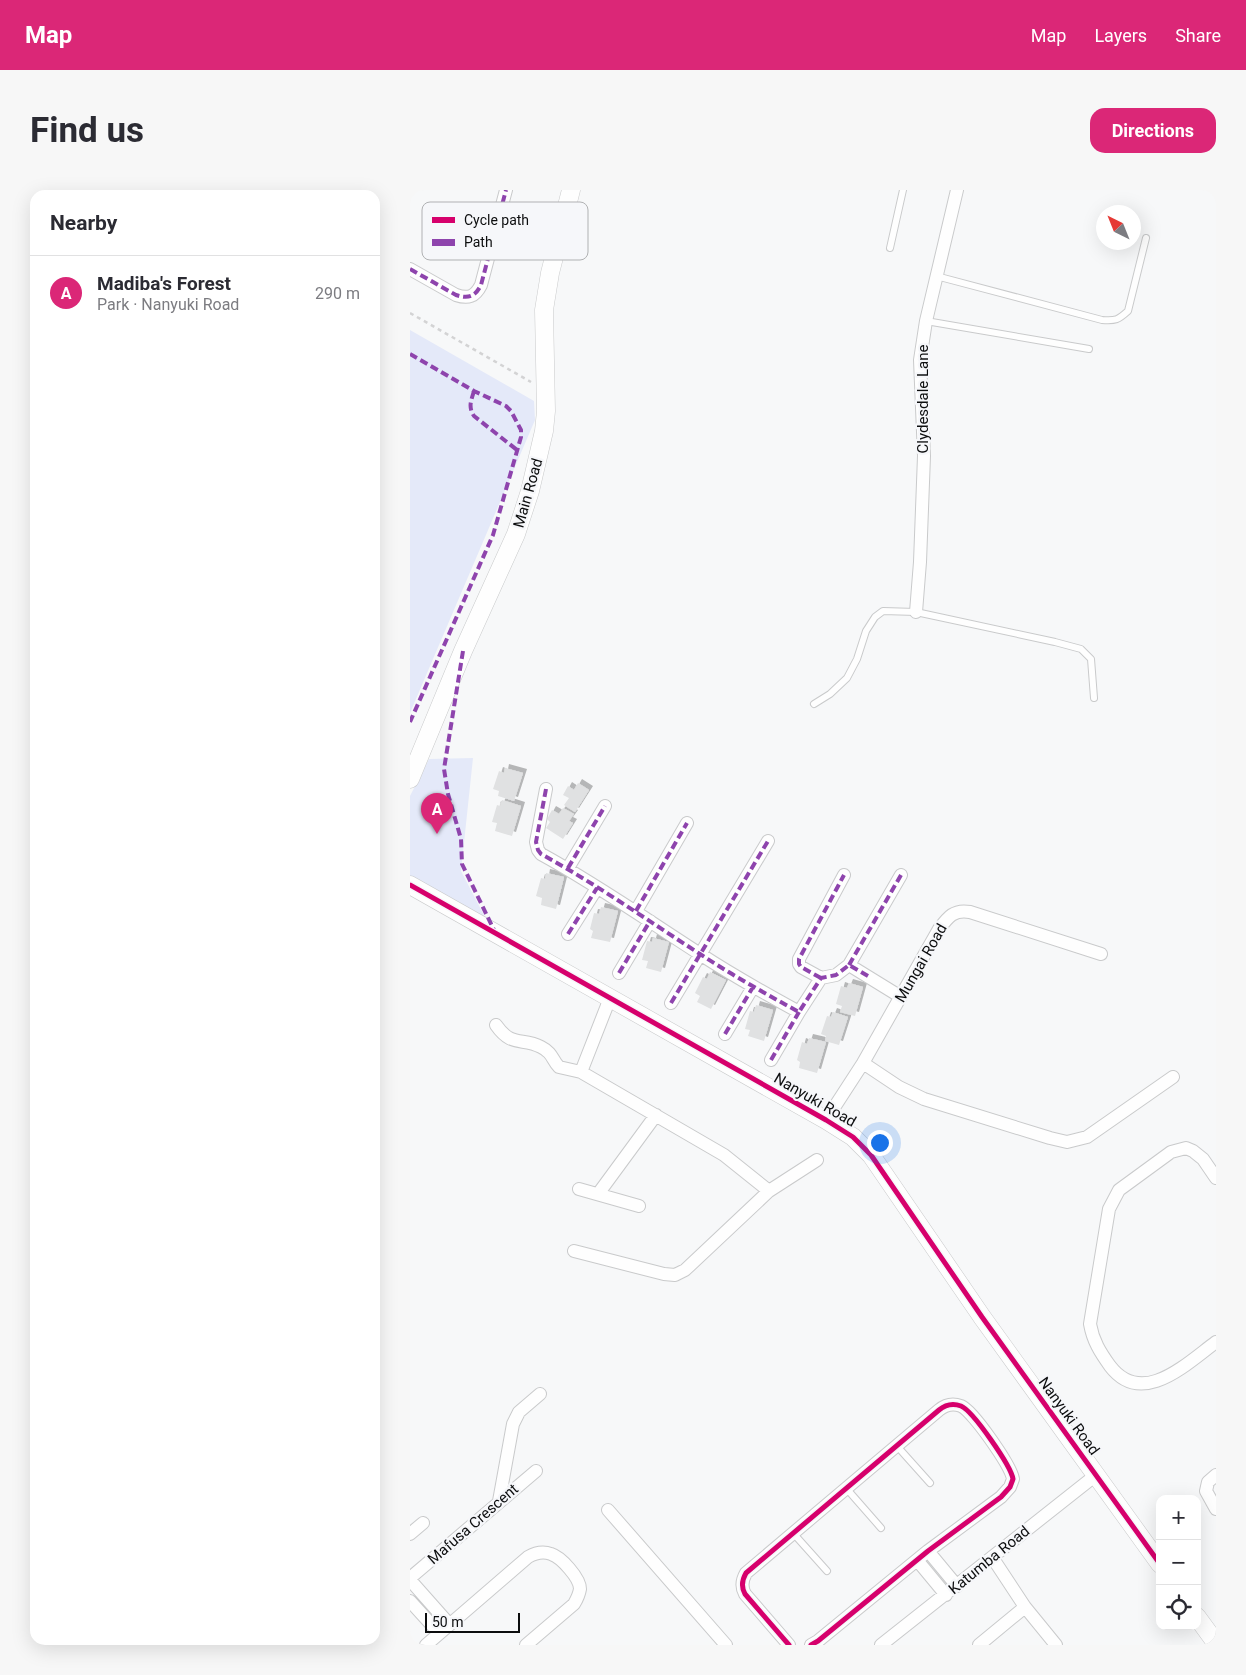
<!DOCTYPE html>
<meta charset="utf-8">
<style>
:root{--surface:#fff;--page:#f7f7f7;--text:#2b2b33;--muted:#7c7c81;--line:#e1e1e2;--accent:#db2777}
body{margin:0;font-family:Roboto,sans-serif;background:var(--page);color:var(--text)}
.controls{position:absolute;right:15px;bottom:15px;display:grid;overflow:hidden;border-radius:10px;box-shadow:0 5px 20px #0002}
.controls button{width:45px;height:45px;display:grid;place-items:center;padding:0;border:0;border-bottom:1px solid var(--line);background:var(--surface);color:var(--text);font:25px sans-serif}
.compass{position:absolute;left:686px;top:15px;width:45px;height:45px;border-radius:50%;background:var(--surface);box-shadow:0 5px 20px #0002;rotate:317deg}
.scale{position:absolute;left:15px;bottom:12px;width:95px;box-sizing:border-box;padding-left:5px;border:2px solid #0c0d0e;border-top:0;font-size:14px;line-height:18px;white-space:nowrap;color:#0c0d0e;-webkit-text-stroke:4px #f6f7fa;paint-order:stroke}
.you{position:absolute;left:469px;top:952px;width:18px;height:18px;margin:-12px;border:4px solid #fff;border-radius:50%;background:#1a73e8;box-shadow:0 0 0 8px #1a73e833}
.badge{display:grid;place-items:center;width:32px;height:32px;border-radius:50%;background:var(--accent);color:#fff;font-size:16px;font-weight:700}
.pin{position:absolute;translate:-50% -41px;filter:drop-shadow(0 1px 2px #0008)}
.pin::after{content:'';position:absolute;top:26px;width:18px;height:15px;background:inherit;clip-path:polygon(0 0,100% 0,50% 100%)}
.list{margin:0;padding:0;list-style:none}
h2{display:flex;justify-content:space-between;align-items:center;height:65px;margin:0;padding:0 20px;font-size:21px}
h2 small{font-size:16px;font-weight:400;color:var(--muted)}
.list li{display:grid;grid-template-columns:32px 1fr auto;gap:15px;align-items:center;box-sizing:border-box;height:75px;padding:0 20px;border-top:1px solid var(--line)}
.list b{display:block;font-size:19px;white-space:nowrap}
.list p{margin:0;font-size:16px;white-space:nowrap;color:var(--muted)}
.list em{font-size:16px;font-style:normal;color:var(--muted)}
.icon{flex:none;width:28px;height:28px;fill:none;stroke:currentColor;stroke-width:2;stroke-linecap:round;stroke-linejoin:round}
.map{position:relative;flex:none;width:806px;height:1455px;overflow:hidden;border-radius:15px}
header{display:flex;align-items:center;gap:30px;box-sizing:border-box;height:70px;padding:0 25px;background:var(--accent);color:#fff}
header strong{font-size:24px}
nav{display:flex;gap:28px;margin-inline-start:auto;font-size:18px}
.intro{display:flex;align-items:center;justify-content:space-between;box-sizing:border-box;height:120px;padding:0 30px}
h1{margin:0;font-size:35px}
.button{padding:12px 22px;border-radius:15px;background:var(--accent);color:#fff;font-size:18px;font-weight:700}
main{display:flex;gap:30px;padding:0 30px}
aside{flex:1;background:var(--surface);border-radius:15px;box-shadow:0 5px 20px #0002}
.map>svg:first-child{display:block}
</style>
<header>
<strong>Map</strong>
<nav><a>Map</a><a>Layers</a><a>Share</a></nav>
</header>
<div class="intro"><h1>Find us</h1><a class="button">Directions</a></div>
<main>
<aside>
<h2>Nearby<small></small></h2>
<ul class="list">
<li><span class="badge">A</span><div><b>Madiba's Forest</b><p>Park · Nanyuki Road</p></div><em>290 m</em></li>
</ul>
</aside>
<div class="map">
<svg width="806" height="1455" viewBox="0 0 806 1455">
<defs>
<filter id="shadow"><feDropShadow dx="4" dy="-4" stdDeviation="0" flood-color="#0004"/></filter>
</defs>
<rect width="100%" height="100%" fill="#f7f8f9"/>
<path fill="#e4e9f9" d="M0,140L124,211L125,230L0,523Z
M63,568L51,681L77,731L0,691V606L19,569Z"/>
<path fill="#e0e1e2" filter="url(#shadow)" d="M95,578L113,583L104,611L88,606L89,601L83,599L89,581L94,583Z
M168,593L179,600L165,622L154,615L159,608L153,605L158,596L164,600Z
M92,610L111,616L102,646L85,641L87,633L82,632L87,615L90,616Z
M153,618L164,624L159,631L163,633L153,649L136,638L140,632L137,629L142,620L149,624Z
M136,683L154,687L146,719L131,715L132,708L126,706L131,688L135,689Z
M191,717L208,721L200,752L181,748L183,741L180,739L184,723L189,724Z
M243,748L259,752L251,782L236,778L238,771L232,770L237,751L242,752Z
M300,782L316,790L301,819L287,812L290,806L285,803L293,787L297,789Z
M439,793L453,797L445,826L430,822L432,816L426,814L431,796L437,798Z
M346,815L363,820L354,851L338,846L340,840L335,839L340,821L344,822Z
M423,822L438,827L429,855L415,851L416,846L411,844L417,826L421,827Z
M399,848L416,852L407,883L389,878L390,872L387,870L392,852L397,854Z"/>
<g fill="none" stroke-linecap="round" stroke-linejoin="round">
<defs>
<path id="lane" d="M480,58L493,0
M526,86L692,130C706,131 708,130 718,121L736,48
M516,131L679,159
M404,514L420,504L437,488L447,469L456,441L465,427L473,421L506,422L645,452L671,459L681,469L684,508
M486,1255L520,1293
M436,1298L471,1338
M383,1343L417,1381"/>
<path id="street" d="M0,79L46,105C58,109 65,107 71,95L96,0
M506,422L510,372L514,266L510,170L516,131L547,0
M136,599L126,652L128,660L131,664C186,694 237,730 290,764C322,785 356,804 389,822L411,788L426,785L439,775L491,807
M158,678L195,616
M226,721L277,633
M158,744L187,698
M439,775L491,685
M209,783L240,731
M411,788L391,777L389,774V769L434,685
M261,813L358,651
M86,835C102,858 112,847 131,857C143,863 142,870 149,877L171,882L314,965L359,1001L275,1080L265,1085L254,1084L164,1061
M315,844L343,797
M361,870L389,822
M453,873L489,897L514,909L640,948L657,952L677,947L763,887
M171,882L200,808
M416,930L453,873L529,739C538,727 544,719 560,722L691,764
M806,988L793,969L783,961L776,958L761,962L709,1000L699,1019L680,1134C683,1151 690,1162 700,1176C732,1218 776,1174 806,1152
M169,999L229,1016
M359,1001L407,970
M188,1004L246,925
M806,1285L798,1292L796,1301L806,1319
M89,1311L103,1234L109,1222L130,1204
M198,1320L316,1455
M0,1344L13,1333
M518,1361L547,1396
M582,1367L615,1417L646,1455
M507,1370L536,1405
M0,1388L126,1281
M0,1390L39,1434
M0,1411L29,1443
M16,1455L118,1367C125,1363 133,1361 141,1364C151,1367 170,1388 170,1399C169,1405 167,1409 164,1414L116,1455
M379,1455L335,1404C331,1397 332,1390 336,1383L529,1220C535,1215 543,1213 551,1216C563,1221 601,1276 603,1289L600,1297L591,1307L518,1361L408,1451L401,1455
M471,1455L686,1285
M569,1455L615,1417"/>
<path id="secondary" d="M0,589L53,461L106,344L120,301L134,241L136,221L134,120L140,83L161,0
M0,695L416,930L443,947L461,965L572,1127L750,1374
M787,1427L806,1453"/>
</defs>
<use href="#lane" stroke="#c9cacb" stroke-width="8"/>
<use href="#street" stroke="#c9cacb" stroke-width="14"/>
<use href="#secondary" stroke="#c9cacb" stroke-width="19"/>
<path stroke="#d3d3d4" stroke-width="2.5" stroke-dasharray="4 4" stroke-linecap="butt" d="M0,123L121,192"/>
<use href="#lane" stroke="#fefefe" stroke-width="6"/>
<use href="#street" stroke="#fefefe" stroke-width="12"/>
<use href="#secondary" stroke="#fefefe" stroke-width="18"/>
<path stroke="#8e44ad" stroke-width="4" stroke-dasharray="8 4" stroke-linecap="butt" d="M0,79L46,105C58,109 65,107 71,95L96,0
M0,164L64,201L96,216L101,221L111,240V247L83,345L0,532
M64,201C61,211 58,217 64,226L107,260
M53,461L34,579L38,604L51,649L52,674L85,742
M136,599L126,652L128,660L131,664C186,694 237,730 290,764C322,785 356,804 389,822L411,788L426,785L439,775L458,786
M158,678L195,616
M226,721L277,633
M158,744L187,698
M439,775L491,685
M209,783L240,731
M411,788L391,777L389,774V769L434,685
M261,813L358,651
M315,844L343,797
M361,870L389,822"/>
<defs>
<path id="cycleway" d="M0,695L416,930L443,947L461,965L572,1127L750,1374
M379,1455L335,1404C331,1397 332,1390 336,1383L529,1220C535,1215 543,1213 551,1216C563,1221 601,1276 603,1289L600,1297L591,1307L518,1361L408,1451L401,1455"/>
</defs>
<use href="#cycleway" stroke="#f6f7fa" stroke-width="8"/>
<use href="#cycleway" stroke="#d6006c" stroke-width="5"/>
</g>
<g text-anchor="middle" stroke-width="4.5" stroke-linejoin="round" paint-order="stroke">
<g font-size="15" fill="#0c0d0e" stroke="#f6f7fa">
<text transform="translate(513 209) rotate(-90)" y="5">Clydesdale Lane</text>
<text transform="translate(118 303) rotate(-74)" y="5">Main Road</text>
<text transform="translate(511 773) rotate(-60)" y="5">Mungai Road</text>
<text transform="translate(405 910) rotate(30)" y="5">Nanyuki Road</text>
<text transform="translate(659 1226) rotate(54)" y="5">Nanyuki Road</text>
<text transform="translate(63 1334) rotate(-41)" y="5">Mafusa Crescent</text>
<text transform="translate(579 1370) rotate(-39)" y="5">Katumba Road</text>
</g>
</g>
<rect x="12" y="12" width="166" height="58" rx="8" fill="#f6f7fa" stroke="#b0b1b3" stroke-width="1"/>
<rect x="22" y="27" width="23" height="6" fill="#d6006c"/>
<rect x="22" y="49" width="23" height="7" fill="#8e44ad"/>
<g font-size="14" fill="#0c0d0e">
<text x="54" y="35">Cycle path</text>
<text x="54" y="57">Path</text>
</g>
</svg>
<div class="controls">
<button>+</button>
<button>−</button>
<button><svg class="icon" aria-label="locate" viewBox="0 0 24 24"><circle cx="12" cy="12" r="6"/><path d="M12 2v4M12 18v4M2 12h4M18 12h4"/></svg></button>
</div>
<svg class="compass" viewBox="-18 -18 36 36"><path d="M0-13l5 13h-10z" fill="#e53935"/><path d="M0 13l5-13h-10z" fill="#7c7c81"/></svg>
<div class="scale">50 m</div>
<div class="you"></div>
<div class="pin badge" style="left:27px;top:644px">A</div>
</div>
</main>
